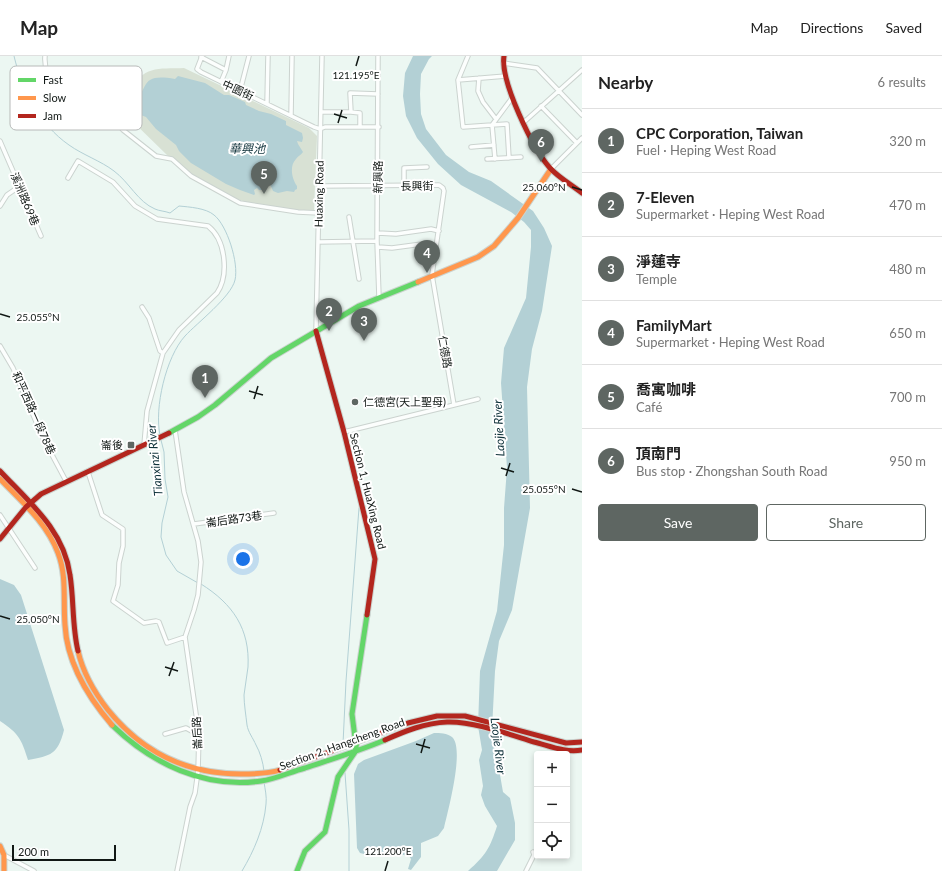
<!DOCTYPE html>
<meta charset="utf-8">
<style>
:root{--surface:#fff;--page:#f6f6f6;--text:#222;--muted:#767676;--line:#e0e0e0;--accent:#5e6662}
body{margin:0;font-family:Lato,"Noto Sans TC",sans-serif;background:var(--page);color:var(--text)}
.controls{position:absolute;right:12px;bottom:12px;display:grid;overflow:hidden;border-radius:4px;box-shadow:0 2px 6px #0003}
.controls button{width:36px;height:36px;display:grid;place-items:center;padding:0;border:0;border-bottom:1px solid var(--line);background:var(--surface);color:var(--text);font:20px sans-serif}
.scale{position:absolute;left:12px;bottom:10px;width:104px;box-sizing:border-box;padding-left:4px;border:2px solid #111815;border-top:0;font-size:11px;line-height:14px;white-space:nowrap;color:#111815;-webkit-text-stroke:3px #fff;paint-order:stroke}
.you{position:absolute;left:243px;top:503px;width:14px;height:14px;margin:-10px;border:3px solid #fff;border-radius:50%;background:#1a73e8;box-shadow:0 0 0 6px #1a73e833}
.badge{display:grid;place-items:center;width:26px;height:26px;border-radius:50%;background:var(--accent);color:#fff;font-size:13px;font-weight:700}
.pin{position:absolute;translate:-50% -33px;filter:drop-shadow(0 1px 2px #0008)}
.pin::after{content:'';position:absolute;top:21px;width:14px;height:12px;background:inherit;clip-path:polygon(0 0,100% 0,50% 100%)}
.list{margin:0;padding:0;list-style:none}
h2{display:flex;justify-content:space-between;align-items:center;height:52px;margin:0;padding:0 16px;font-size:17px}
h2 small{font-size:13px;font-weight:400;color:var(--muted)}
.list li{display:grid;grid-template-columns:26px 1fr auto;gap:12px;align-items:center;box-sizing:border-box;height:64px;padding:0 16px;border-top:1px solid var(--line)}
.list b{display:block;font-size:15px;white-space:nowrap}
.list p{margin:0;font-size:13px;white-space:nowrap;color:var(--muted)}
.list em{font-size:13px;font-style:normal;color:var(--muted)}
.actions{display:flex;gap:8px;padding:12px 16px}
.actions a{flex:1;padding:9px 0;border:1px solid var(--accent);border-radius:4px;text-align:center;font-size:14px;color:var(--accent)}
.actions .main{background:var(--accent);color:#fff}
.icon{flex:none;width:22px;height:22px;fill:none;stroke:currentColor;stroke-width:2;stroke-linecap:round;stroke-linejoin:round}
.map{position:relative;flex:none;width:582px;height:815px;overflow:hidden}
header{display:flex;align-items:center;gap:24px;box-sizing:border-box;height:56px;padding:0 20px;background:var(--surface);border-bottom:1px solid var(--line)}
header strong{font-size:19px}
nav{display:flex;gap:22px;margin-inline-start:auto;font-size:14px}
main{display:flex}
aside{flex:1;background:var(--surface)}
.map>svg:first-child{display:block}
</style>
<header>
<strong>Map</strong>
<nav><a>Map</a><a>Directions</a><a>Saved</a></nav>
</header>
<main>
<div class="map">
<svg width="582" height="815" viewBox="0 0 582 815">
<rect width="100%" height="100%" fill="#ecf7f2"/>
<path fill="#d8e1d4" d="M184,12L309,72L317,80L314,154H296L246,146L237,143L193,120L175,104L168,100L124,57C125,49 127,44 130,37C142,9 158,13 184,12Z"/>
<path fill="#b3d0d5" d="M413,0H432L429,3L421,18L420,38L421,58L426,73L446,99L469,116L491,125L533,155L544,172L552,190L542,255L532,293L527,331L530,452L512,554L499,585L495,615L492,673L503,736L510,742L515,767V784L497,815H468C486,799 490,792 497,770L485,750L481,739L483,730L479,704L482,694L478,670L480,615L497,555L504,489V452L507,412L501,327L504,292L526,242L531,191V174L524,166L511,156L461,129L438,108L417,82L406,60L403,40L405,17Z
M178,20L205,27L224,39H229L245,46L246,49L259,55L271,58L286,65V69L302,77L303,82L302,86L297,85L298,88L303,96C301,99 298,100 296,103C289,110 292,123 297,130V133L295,134L294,136L287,135L278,137L273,135L270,128L266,129L265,134H259L257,132L254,134L255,138L254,139L240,134L226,128L191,107L179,95L176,89L156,73L146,61L138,58L133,49C150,31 139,17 175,23Z
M0,523L14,529L21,539L64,674C58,698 51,700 28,704C21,682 19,678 0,665Z
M434,677C440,677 447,677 452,681C465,692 448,755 444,772L438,780L421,787V801L411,814L408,813L411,803L409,800C393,796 376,802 360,797L357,792L354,718L358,708L364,704L416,685Z"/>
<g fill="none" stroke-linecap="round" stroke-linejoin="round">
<path stroke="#b3d0d5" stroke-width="1" d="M14,0C22,34 40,69 69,89C83,99 101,105 114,115C129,126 138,146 155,153C159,155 165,155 170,157L179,150C189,151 206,152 214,159C227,169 239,207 235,224C231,241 197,267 185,280C166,301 154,352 160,379
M161,384L164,396L165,423L168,441L162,467L161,481L166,499L177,515L198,527
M201,528C233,548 250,573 248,611C247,620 245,630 244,639C244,648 246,660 247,669C248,676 253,682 256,689C260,696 263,706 264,715
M343,688L346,625L359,452
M345,717L349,774V815
M242,815C254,795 264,772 266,748C267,741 265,733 264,726"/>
<defs>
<path id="street" d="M45,0C44,11 49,27 57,36C59,38 63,38 65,41C72,47 72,54 83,58L93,55H98L112,61L123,74L156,100L172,103L191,120L240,147L298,156L319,157
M202,0L197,13L201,16L314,71L320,73L325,71H379
M378,0L377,185L379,241
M468,0L458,24L506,20
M201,1L226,14
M503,7L537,12L582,59
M479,22L478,35L483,46L496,63
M458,24L463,71L492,69L512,42
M221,26L226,14L229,0
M240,35L249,0
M267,47L268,0
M541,50L576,86
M321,56H351L360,57V71
M351,56L350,37L378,38
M291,59L292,0
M524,66L582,14
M0,85L41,180
M471,91L494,89
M487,103L521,101
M495,103L492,69L507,68L509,102
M551,113L582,82
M68,122L78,105L113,126L135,150L157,163L208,170C226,184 229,219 217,237L179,274L163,297L147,355L144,389
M319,130L439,129L443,132L444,135L432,219L454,349L344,376
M404,130V112L427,111
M0,150L7,139L20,130
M349,161L359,223
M378,177L396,178L431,173L439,175
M318,186L377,185
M378,191L392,192L422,188
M142,251L149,262L160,295L163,297
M316,275L322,0
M0,290L13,312L43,382L66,425
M454,349L478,343
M175,374L184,436L198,485L201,506L198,539L194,554L185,581L199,679L198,715L195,737L190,751L177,815
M88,416L102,459L123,473V490L119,507L118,529L113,545L144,567L156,565L159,566L167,587L185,581
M0,459L35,512
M194,468L274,457
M165,678L186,672L199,679
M4,799L34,815
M526,815L534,799L533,796"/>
<path id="fast" d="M169,377L198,361L215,349L271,302L359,250L418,226
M112,669C152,708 205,733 261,725C276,723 290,716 305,712C332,703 359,695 385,684
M297,815L305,795L325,776L338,721L355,696L357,686L355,682L352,658L367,559"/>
<path id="slow" d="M418,226L478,201L494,190L518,162L551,113
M0,423C21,445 47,467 58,497C67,520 63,544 65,569C67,607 88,641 112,669
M78,595C83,617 94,636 108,654C142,696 186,718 241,718C253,718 268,718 280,714
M0,790L4,799V815"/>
<path id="jam" d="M504,0C500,25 533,93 550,112C559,122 572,129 582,137
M316,275L344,376L375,503L367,559
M0,415C29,446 64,474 70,519C74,544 72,570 78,595
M0,483L26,451L41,438L169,377
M385,684C405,675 425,667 447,666C473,665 508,678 534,686C550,690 565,697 582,694
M280,714L408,667L437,660H465L566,687L582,686"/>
</defs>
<use href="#street" stroke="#cbd3cf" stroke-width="5.5"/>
<use href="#fast" stroke="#cbd3cf" stroke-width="7"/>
<use href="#slow" stroke="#cbd3cf" stroke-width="7"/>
<use href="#jam" stroke="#cbd3cf" stroke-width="7"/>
<use href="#street" stroke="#fcfefd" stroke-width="3.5"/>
<use href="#fast" stroke="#63d668" stroke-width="5"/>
<use href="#slow" stroke="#ff974d" stroke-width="5"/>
<use href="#jam" stroke="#b3261e" stroke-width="5"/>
</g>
<path fill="none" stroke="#111815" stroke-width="1.5" d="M356,10L359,0M334,58L347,62M338,67L342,54M572,131L582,134M0,258L10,261M249,335L263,339M254,343L258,330M501,412L514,416M506,420L510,407M572,433L582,436M0,560L10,563M165,611L178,615M169,620L174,606M416,688L430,692M421,697L425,683M385,815L388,805"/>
<g fill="#5e6662" stroke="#fff" stroke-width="1.5">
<circle cx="355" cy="346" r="4"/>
<rect x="127" y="385" width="8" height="8" rx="2"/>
</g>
<g text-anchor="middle" stroke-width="4" stroke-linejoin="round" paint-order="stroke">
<g font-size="11" fill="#111815" stroke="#fff">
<text transform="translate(238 34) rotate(25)" y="4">中園街</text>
<text transform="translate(378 121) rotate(-89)" y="4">新興路</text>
<text transform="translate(417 130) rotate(-1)" y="4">長興街</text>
<text transform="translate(319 138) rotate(-89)" y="4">Huaxing Road</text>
<text transform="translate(25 143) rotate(67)" y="4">溪洲路69巷</text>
<text transform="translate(445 296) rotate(80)" y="4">仁德路</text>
<text transform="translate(34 357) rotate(66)" y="4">和平西路一段78巷</text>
<text transform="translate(368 435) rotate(76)" y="4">Section 1, HuaXing Road</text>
<text transform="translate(234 463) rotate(-8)" y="4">崙后路73巷</text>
<text transform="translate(197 677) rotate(-93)" y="4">崙后路</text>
<text transform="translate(342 688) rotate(-20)" y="4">Section 2, Hangcheng Road</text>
</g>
<g font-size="11" fill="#111815" stroke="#fff" text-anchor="start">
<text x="363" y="350">仁德宮(天上聖母)</text>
<text x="123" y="393" text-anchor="end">崙後</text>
</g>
<g font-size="12" font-style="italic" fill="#0f323a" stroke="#fff">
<text x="247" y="97">華興池</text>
<text transform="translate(499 372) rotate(-93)" y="4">Laojie River</text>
<text transform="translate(155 404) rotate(-96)" y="4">Tianxinzi River</text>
<text transform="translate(498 690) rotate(83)" y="4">Laojie River</text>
</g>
</g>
<rect x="10" y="10" width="132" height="64" rx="6" fill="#fff" stroke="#b8bab9" stroke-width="1"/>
<rect x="18" y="22" width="18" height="4" fill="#63d668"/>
<rect x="18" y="40" width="18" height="4" fill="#ff974d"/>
<rect x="18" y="58" width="18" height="4" fill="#b3261e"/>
<g font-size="11" fill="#111815">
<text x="43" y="28">Fast</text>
<text x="43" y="46">Slow</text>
<text x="43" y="64">Jam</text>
</g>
<g font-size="10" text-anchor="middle" fill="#111815" stroke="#fff" stroke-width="4" stroke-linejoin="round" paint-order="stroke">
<text x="356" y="23">121.195°E</text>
<text x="544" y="135">25.060°N</text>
<text x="38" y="265">25.055°N</text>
<text x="544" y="437">25.055°N</text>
<text x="38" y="567">25.050°N</text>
<text x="388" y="799">121.200°E</text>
</g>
</svg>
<div class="controls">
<button>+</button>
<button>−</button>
<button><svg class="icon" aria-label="locate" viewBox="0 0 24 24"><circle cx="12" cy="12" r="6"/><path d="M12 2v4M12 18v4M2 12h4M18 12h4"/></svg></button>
</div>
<div class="scale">200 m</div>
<div class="you"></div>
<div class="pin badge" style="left:205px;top:342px">1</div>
<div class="pin badge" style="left:329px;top:275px">2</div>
<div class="pin badge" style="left:364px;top:285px">3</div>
<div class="pin badge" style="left:427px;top:217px">4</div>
<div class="pin badge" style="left:264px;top:138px">5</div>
<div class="pin badge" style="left:541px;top:106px">6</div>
</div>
<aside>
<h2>Nearby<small>6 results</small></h2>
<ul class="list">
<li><span class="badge">1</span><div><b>CPC Corporation, Taiwan</b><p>Fuel · Heping West Road</p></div><em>320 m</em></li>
<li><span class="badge">2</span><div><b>7-Eleven</b><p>Supermarket · Heping West Road</p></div><em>470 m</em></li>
<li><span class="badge">3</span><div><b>淨蓮寺</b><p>Temple</p></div><em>480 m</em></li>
<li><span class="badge">4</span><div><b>FamilyMart</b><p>Supermarket · Heping West Road</p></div><em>650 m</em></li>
<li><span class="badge">5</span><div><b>喬寓咖啡</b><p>Café</p></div><em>700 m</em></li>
<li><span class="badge">6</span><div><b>頂南門</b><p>Bus stop · Zhongshan South Road</p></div><em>950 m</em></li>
</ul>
<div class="actions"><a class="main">Save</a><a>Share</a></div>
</aside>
</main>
